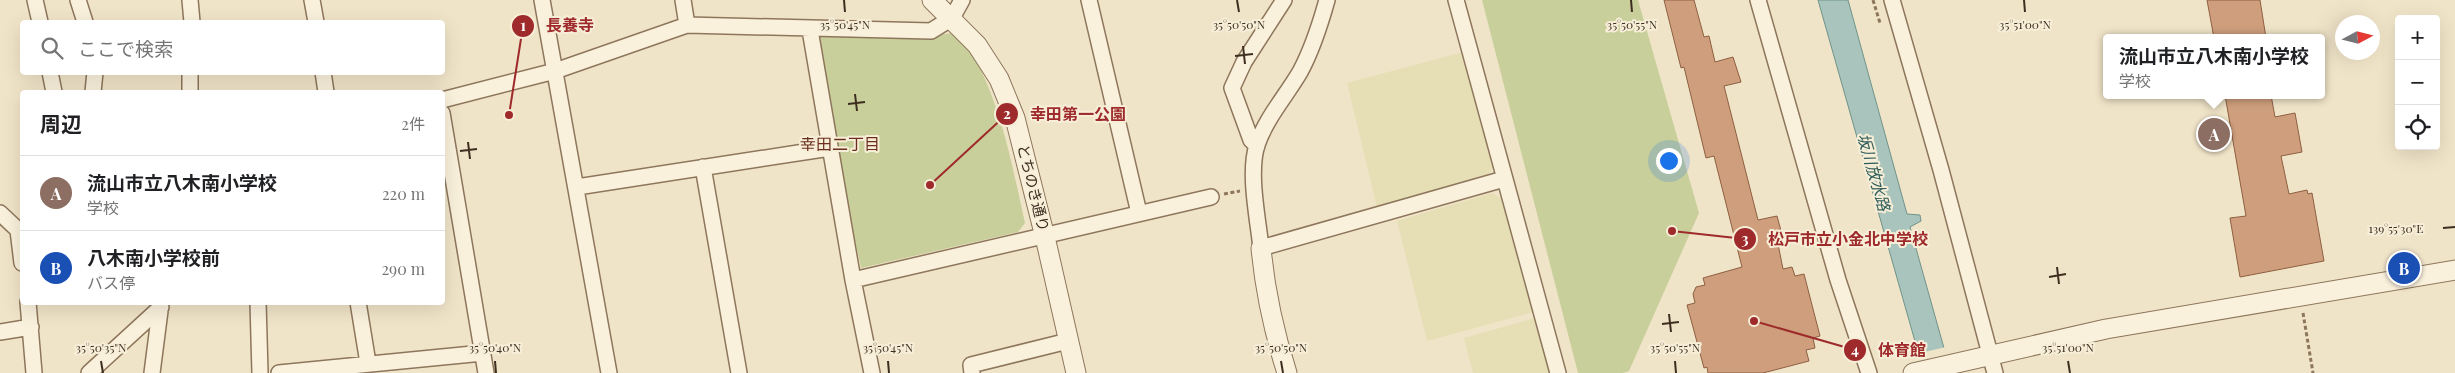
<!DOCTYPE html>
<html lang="ja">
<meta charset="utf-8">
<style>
:root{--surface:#fff;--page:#f6f6f6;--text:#202124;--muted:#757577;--line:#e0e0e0;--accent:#b45309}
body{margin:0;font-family:"Playfair Display","Noto Sans JP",serif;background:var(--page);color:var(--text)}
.controls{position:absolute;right:15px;top:15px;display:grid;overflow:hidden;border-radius:5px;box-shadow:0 5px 20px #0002}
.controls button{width:45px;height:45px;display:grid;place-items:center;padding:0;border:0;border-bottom:1px solid var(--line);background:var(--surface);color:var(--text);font:25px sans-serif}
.compass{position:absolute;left:2335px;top:15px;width:45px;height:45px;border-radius:50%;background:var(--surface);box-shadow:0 5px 20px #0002;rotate:83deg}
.you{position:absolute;left:1668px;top:160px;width:18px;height:18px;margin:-12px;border:4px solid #fff;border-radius:50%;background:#1a73e8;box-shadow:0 0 0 8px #1a73e833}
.badge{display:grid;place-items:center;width:32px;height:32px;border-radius:50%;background:var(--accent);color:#fff;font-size:16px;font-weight:700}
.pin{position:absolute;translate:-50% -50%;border:2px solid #fff;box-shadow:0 1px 5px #0006}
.popup{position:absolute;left:2103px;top:34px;width:222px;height:65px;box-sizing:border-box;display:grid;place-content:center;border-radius:5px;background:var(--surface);filter:drop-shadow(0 1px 4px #0005);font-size:16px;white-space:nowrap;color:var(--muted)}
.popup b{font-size:19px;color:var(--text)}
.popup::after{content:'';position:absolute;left:50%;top:100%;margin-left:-10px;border:10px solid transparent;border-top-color:var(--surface)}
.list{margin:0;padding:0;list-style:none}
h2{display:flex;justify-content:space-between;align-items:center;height:65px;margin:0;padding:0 20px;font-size:21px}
h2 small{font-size:16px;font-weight:400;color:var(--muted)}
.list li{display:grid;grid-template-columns:32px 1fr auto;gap:15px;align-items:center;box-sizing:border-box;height:75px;padding:0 20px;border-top:1px solid var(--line)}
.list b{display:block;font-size:19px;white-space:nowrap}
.list p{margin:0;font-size:16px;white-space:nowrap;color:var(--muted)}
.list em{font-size:16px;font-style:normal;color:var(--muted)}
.icon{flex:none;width:28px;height:28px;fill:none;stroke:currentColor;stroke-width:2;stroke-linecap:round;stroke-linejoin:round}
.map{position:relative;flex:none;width:2455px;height:373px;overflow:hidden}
.search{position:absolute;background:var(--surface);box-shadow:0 5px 20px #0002;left:20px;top:20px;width:425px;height:55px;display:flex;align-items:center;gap:12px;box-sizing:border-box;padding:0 18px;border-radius:5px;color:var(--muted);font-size:19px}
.panel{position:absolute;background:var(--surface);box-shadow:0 5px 20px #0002;left:20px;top:90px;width:425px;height:215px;border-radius:5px}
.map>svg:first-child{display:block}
</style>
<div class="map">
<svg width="2455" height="373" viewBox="0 0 2455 373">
<rect width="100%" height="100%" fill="#f0e4c8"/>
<path fill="#e6deb5" d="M1463,52L1494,167L1488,175L1377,207L1347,83Z
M1492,193L1504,200L1533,312L1427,341L1397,221Z
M1535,318L1550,373H1473L1464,338Z"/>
<path fill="#c9cf9b" d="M1482,0H1638L1699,213L1629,371L1623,373H1578Z
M959,32C999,90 1010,156 1025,223L1018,232L861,268L835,147L815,34L931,36Z"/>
<path fill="#a9c4bc" stroke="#6f938a" d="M1818,0H1848L1907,214L1920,215L1921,221L1910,227L1951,373H1924Z"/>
<path fill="#f0e4c8" d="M1946,347L1954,373H1922L1916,354Z"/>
<path fill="#cf9f7d" stroke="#8d5f41" d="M1664,0H1694L1704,37L1709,36L1715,62L1733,57L1741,82L1724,86L1758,220L1777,216L1783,238L1777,239L1783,269L1792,267L1795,276L1804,274L1820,336L1813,338L1815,348L1806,350L1809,361L1763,373H1708L1707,367L1704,368L1687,305L1695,303L1693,294L1696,287L1705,285L1703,278L1742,267L1714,156L1706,158L1684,67L1681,68Z
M2207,0H2260L2266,38H2214Z
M2225,95H2271L2275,117L2295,113L2302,152L2281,156L2289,194L2307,190L2308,194L2312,193L2324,261L2240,277L2230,218L2246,216Z"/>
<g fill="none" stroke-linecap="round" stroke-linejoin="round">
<defs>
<path id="minor" d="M35,0L40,22
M78,0L85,22
M190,0L192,22
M312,0L316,22
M542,0L609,373
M683,0L687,25
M1089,0L1139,213
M1327,0C1320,25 1312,50 1300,72C1286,96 1266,118 1257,145C1248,173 1258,219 1261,248L1504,179
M1456,0L1558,373
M1758,0L1838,280L1869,373
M1892,0L1941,170L1995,373
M810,30L853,280L872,373
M50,72L54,92
M323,72L326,92
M93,92L95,72
M190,92V72
M442,100L555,71L687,25L931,31L952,18L962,0
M442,113L486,373
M1257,146L1251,140L1232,88L1244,62L1284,0
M703,167L739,373
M577,187L830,148
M0,213L18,230L22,263
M853,280L1211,197
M28,302L34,373
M258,302L260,373
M358,302L368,363
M0,332L31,327
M89,373L161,307
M152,373L161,303
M279,373L483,353
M972,373L971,365L1068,341"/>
<path id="tertiary" d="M932,0L977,45L999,79L1015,118L1045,237L1076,373
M1261,248C1265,291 1274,332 1287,373
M1913,373L2106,329L2455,270"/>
</defs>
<use href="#minor" stroke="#8d765c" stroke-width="18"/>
<use href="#tertiary" stroke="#8d765c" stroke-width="21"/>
<path stroke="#8d765c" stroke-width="3" stroke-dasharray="4 2.5" stroke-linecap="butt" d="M1873,0L1880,23
M1224,194L1240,191
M2303,313L2313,373"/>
<use href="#minor" stroke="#faf1dc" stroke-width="15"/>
<use href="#tertiary" stroke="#faf1dc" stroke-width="19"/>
</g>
<path fill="none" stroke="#3d2e20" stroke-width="2" d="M844,0L845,12M1237,0L1239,12M1631,0L1632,12M2024,0L2025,12M1243,46L1245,64M1235,56L1253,54M855,94L857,111M848,104L865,102M468,142L470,159M460,151L477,149M2443,228L2455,227M2057,267L2059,284M2049,277L2066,274M1669,314L1671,332M1662,324L1679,322M101,361L103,373M495,361L496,373M888,361L889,373M1281,361L1283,373M1675,361L1676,373M2068,361L2070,373"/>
<g text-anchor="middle" stroke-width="4" stroke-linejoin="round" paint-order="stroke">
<g font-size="15" fill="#3d2e20" stroke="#f7eed8">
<text transform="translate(1033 188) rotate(76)" y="5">とちのき通り</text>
</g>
<g font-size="16" fill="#6b2e1e" stroke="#f7eed8">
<text x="840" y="150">幸田二丁目</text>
</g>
<g font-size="16" font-style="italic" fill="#2f5d5a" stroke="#f7eed8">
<text transform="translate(1874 172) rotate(74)" y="6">坂川放水路</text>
</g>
</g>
<g font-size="12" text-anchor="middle" fill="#3d2e20" stroke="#f7eed8" stroke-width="4" stroke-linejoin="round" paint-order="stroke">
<text x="845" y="29">35°50'45"N</text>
<text x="1239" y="29">35°50'50"N</text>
<text x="1632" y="29">35°50'55"N</text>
<text x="2025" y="29">35°51'00"N</text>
<text x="2396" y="233">139°55'30"E</text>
<text x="101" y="352">35°50'35"N</text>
<text x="495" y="352">35°50'40"N</text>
<text x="888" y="352">35°50'45"N</text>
<text x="1281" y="352">35°50'50"N</text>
<text x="1675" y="352">35°50'55"N</text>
<text x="2068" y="352">35°51'00"N</text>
</g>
<path fill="none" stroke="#9e2a2b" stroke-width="2" d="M509 115L523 26M930 185L1007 114M1672 231L1745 239M1754 321L1855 350"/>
<g fill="#9e2a2b" stroke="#f7eed8" stroke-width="2">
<circle cx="509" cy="115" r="5"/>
<circle cx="930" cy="185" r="5"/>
<circle cx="1672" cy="231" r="5"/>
<circle cx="1754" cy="321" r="5"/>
<circle cx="523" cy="26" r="12"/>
<circle cx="1007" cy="114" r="12"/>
<circle cx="1745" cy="239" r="12"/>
<circle cx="1855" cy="350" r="12"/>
</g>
<g font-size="15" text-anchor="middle" font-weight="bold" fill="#fff">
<text x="523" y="31">1</text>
<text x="1007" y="119">2</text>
<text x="1745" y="244">3</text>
<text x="1855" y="355">4</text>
</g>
<g font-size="16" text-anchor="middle" font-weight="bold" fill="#9e2a2b" stroke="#f7eed8" stroke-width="4" stroke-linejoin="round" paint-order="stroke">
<text x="570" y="31">長養寺</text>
<text x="1078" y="120">幸田第一公園</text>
<text x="1848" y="245">松戸市立小金北中学校</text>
<text x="1902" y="356">体育館</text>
</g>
</svg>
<div class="controls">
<button>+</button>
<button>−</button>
<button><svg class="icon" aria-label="locate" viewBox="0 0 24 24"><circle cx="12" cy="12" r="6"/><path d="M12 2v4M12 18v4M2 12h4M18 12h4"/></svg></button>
</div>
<svg class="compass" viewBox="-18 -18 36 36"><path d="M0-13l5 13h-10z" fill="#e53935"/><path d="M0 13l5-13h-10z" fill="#757577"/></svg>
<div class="you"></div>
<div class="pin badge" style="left:2214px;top:134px;background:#8d6e63">A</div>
<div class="popup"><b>流山市立八木南小学校</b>学校</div>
<div class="pin badge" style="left:2404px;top:268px;background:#1a4fb4">B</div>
<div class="search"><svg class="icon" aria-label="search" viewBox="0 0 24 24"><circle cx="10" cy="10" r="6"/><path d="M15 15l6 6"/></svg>ここで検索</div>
<section class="panel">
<h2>周辺<small>2件</small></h2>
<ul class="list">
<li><span class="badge" style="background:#8d6e63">A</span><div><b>流山市立八木南小学校</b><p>学校</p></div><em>220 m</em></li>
<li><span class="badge" style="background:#1a4fb4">B</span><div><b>八木南小学校前</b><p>バス停</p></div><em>290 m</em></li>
</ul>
</section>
</div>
